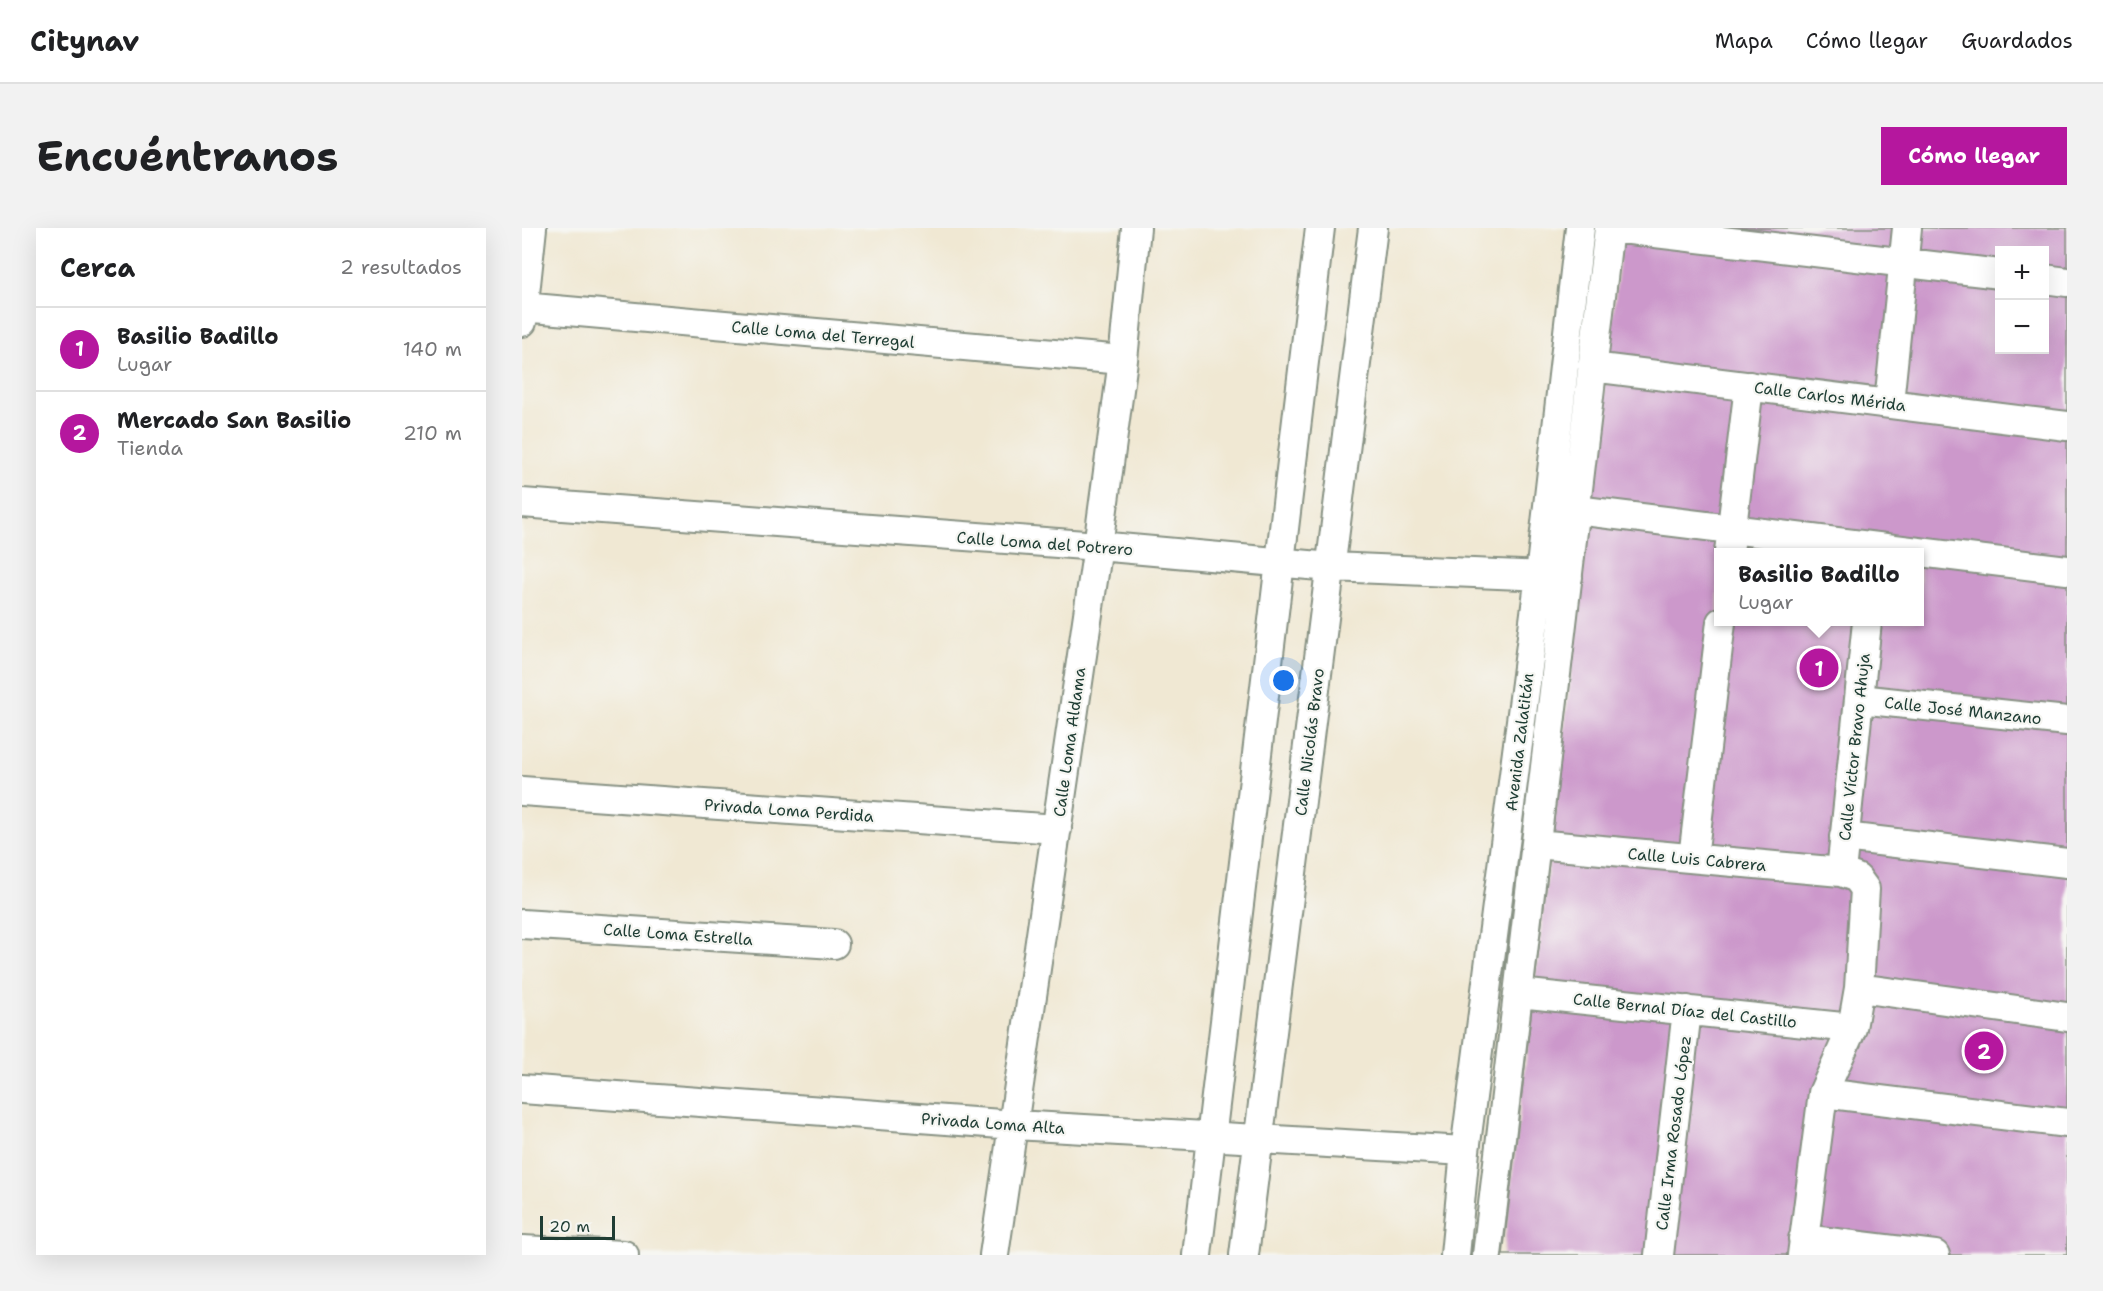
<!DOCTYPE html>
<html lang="es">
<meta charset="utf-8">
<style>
:root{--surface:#fff;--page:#f2f2f2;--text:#202124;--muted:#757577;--line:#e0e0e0;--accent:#b5179e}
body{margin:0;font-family:"Shantell Sans",sans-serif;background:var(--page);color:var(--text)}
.controls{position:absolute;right:18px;top:18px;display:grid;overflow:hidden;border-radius:0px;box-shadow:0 6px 24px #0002}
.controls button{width:54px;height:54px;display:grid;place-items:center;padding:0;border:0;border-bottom:2px solid var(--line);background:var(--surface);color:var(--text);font:30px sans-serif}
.scale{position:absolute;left:18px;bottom:15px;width:75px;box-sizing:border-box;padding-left:6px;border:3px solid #1f3d34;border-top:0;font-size:16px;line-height:21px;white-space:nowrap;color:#1f3d34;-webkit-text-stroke:4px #f6f6f2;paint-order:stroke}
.you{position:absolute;left:762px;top:453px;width:21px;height:21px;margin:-15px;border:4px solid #fff;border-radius:50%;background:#1a73e8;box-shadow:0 0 0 9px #1a73e833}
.badge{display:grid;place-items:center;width:39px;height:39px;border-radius:50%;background:var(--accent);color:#fff;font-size:20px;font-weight:700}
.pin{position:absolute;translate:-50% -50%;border:3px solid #fff;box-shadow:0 2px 6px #0006}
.popup{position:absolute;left:1192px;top:320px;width:210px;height:78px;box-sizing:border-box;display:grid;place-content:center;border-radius:0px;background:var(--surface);filter:drop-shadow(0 2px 4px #0005);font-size:20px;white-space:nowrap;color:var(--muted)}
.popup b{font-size:22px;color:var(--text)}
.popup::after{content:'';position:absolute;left:50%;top:100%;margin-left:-12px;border:12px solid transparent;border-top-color:var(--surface)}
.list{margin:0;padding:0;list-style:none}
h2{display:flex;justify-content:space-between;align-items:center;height:78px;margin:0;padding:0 24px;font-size:26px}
h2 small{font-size:20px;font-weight:400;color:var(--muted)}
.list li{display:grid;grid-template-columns:39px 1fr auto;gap:18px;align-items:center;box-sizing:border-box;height:84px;padding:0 24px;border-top:2px solid var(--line)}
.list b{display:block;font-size:22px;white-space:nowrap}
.list p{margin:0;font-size:20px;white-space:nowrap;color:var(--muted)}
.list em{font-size:20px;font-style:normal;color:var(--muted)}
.map{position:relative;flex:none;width:1545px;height:1027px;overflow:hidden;border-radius:0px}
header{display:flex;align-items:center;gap:36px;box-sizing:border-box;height:84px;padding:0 30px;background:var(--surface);border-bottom:2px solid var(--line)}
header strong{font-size:28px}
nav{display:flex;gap:33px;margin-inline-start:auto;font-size:21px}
.intro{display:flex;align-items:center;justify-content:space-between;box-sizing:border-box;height:144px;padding:0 36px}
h1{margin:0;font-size:42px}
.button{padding:15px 27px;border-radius:0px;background:var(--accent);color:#fff;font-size:21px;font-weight:700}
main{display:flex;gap:36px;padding:0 36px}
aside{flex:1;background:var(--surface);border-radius:0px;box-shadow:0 6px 24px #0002}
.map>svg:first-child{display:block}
</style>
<header>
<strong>Citynav</strong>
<nav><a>Mapa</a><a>Cómo llegar</a><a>Guardados</a></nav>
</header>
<div class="intro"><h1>Encuéntranos</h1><a class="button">Cómo llegar</a></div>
<main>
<aside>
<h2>Cerca<small>2 resultados</small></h2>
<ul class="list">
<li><span class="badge">1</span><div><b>Basilio Badillo</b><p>Lugar</p></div><em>140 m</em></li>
<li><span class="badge">2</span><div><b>Mercado San Basilio</b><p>Tienda</p></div><em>210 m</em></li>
</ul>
</aside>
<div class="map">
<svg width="1545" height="1027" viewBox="0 0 1545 1027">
<rect width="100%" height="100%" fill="#f6f6f2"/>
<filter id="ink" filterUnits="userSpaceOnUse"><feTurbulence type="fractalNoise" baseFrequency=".0167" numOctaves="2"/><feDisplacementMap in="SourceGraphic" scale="12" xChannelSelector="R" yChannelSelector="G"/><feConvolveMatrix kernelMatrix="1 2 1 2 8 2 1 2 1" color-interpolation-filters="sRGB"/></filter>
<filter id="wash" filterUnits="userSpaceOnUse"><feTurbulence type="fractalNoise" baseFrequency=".008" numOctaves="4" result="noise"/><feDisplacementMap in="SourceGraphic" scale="24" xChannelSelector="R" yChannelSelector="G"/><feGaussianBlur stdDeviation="1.35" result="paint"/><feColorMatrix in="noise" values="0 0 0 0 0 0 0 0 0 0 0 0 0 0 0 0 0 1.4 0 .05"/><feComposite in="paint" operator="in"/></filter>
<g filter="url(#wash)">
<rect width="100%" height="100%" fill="#f0e8d3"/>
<g id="blocks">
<path fill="#cc98cb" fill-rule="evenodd" d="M1101,0H1545V1027H981ZM1478,22H1522V122H1478ZM1196,324H1398V394H1196Z"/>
</g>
</g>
<g filter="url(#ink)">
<use href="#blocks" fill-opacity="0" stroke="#889284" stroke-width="1.5"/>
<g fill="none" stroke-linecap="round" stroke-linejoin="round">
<defs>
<path id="minor" d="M1091,0L1478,46
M1522,51L1545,54
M0,79L601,132
M0,94L10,0
M1070,139L1545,198
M1367,175L1385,0
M0,275L576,318L809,339L1046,349
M1054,282L1545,342
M1207,324L1227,158
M1337,471L1545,493
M0,563L535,601
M1322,609L1545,635
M1014,616L1319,644L1335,650L1343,661L1337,760L1330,800L1301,865L1280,1027
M1171,630L1199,394
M1319,644L1345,394
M0,696L312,716
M1337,760L1545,789
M997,765L1330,800
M0,861L493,897L943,923
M1301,865L1545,895
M1281,1011L1413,1027
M0,1022L102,1027
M472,1027L576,318L601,132L614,0
M675,1027L798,0
M722,1027L851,0
M933,1027L943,923L1018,347L1058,0
M965,1027L1087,0
M1137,1027L1165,782"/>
</defs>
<use href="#minor" stroke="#889284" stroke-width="32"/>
<use href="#minor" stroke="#fff" stroke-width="28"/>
</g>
</g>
<g text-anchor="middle" stroke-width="4.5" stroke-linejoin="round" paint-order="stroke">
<g font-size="16" fill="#1f3d34" stroke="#f6f6f2">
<text transform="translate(301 106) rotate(5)" y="6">Calle Loma del Terregal</text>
<text transform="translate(1308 168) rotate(7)" y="6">Calle Carlos Mérida</text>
<text transform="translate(523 315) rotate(4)" y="6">Calle Loma del Potrero</text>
<text transform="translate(1441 482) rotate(6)" y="6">Calle José Manzano</text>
<text transform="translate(547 514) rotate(-82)" y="6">Calle Loma Aldama</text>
<text transform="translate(787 514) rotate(-83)" y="6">Calle Nicolás Bravo</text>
<text transform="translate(997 514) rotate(-83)" y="6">Avenida Zalatitán</text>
<text transform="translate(1332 519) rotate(-84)" y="6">Calle Víctor Bravo Ahuja</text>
<text transform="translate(267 582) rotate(4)" y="6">Privada Loma Perdida</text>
<text transform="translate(1175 631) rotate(5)" y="6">Calle Luis Cabrera</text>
<text transform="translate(156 706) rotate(4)" y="6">Calle Loma Estrella</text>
<text transform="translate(1163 782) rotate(6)" y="6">Calle Bernal Díaz del Castillo</text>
<text transform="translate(471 895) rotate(4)" y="6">Privada Loma Alta</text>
<text transform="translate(1151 905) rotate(-83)" y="6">Calle Irma Rosado López</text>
</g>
</g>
</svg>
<div class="controls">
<button>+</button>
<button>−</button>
</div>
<div class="scale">20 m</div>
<div class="you"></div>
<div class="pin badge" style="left:1297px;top:440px">1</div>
<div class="popup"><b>Basilio Badillo</b>Lugar</div>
<div class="pin badge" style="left:1462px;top:823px">2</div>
</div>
</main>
